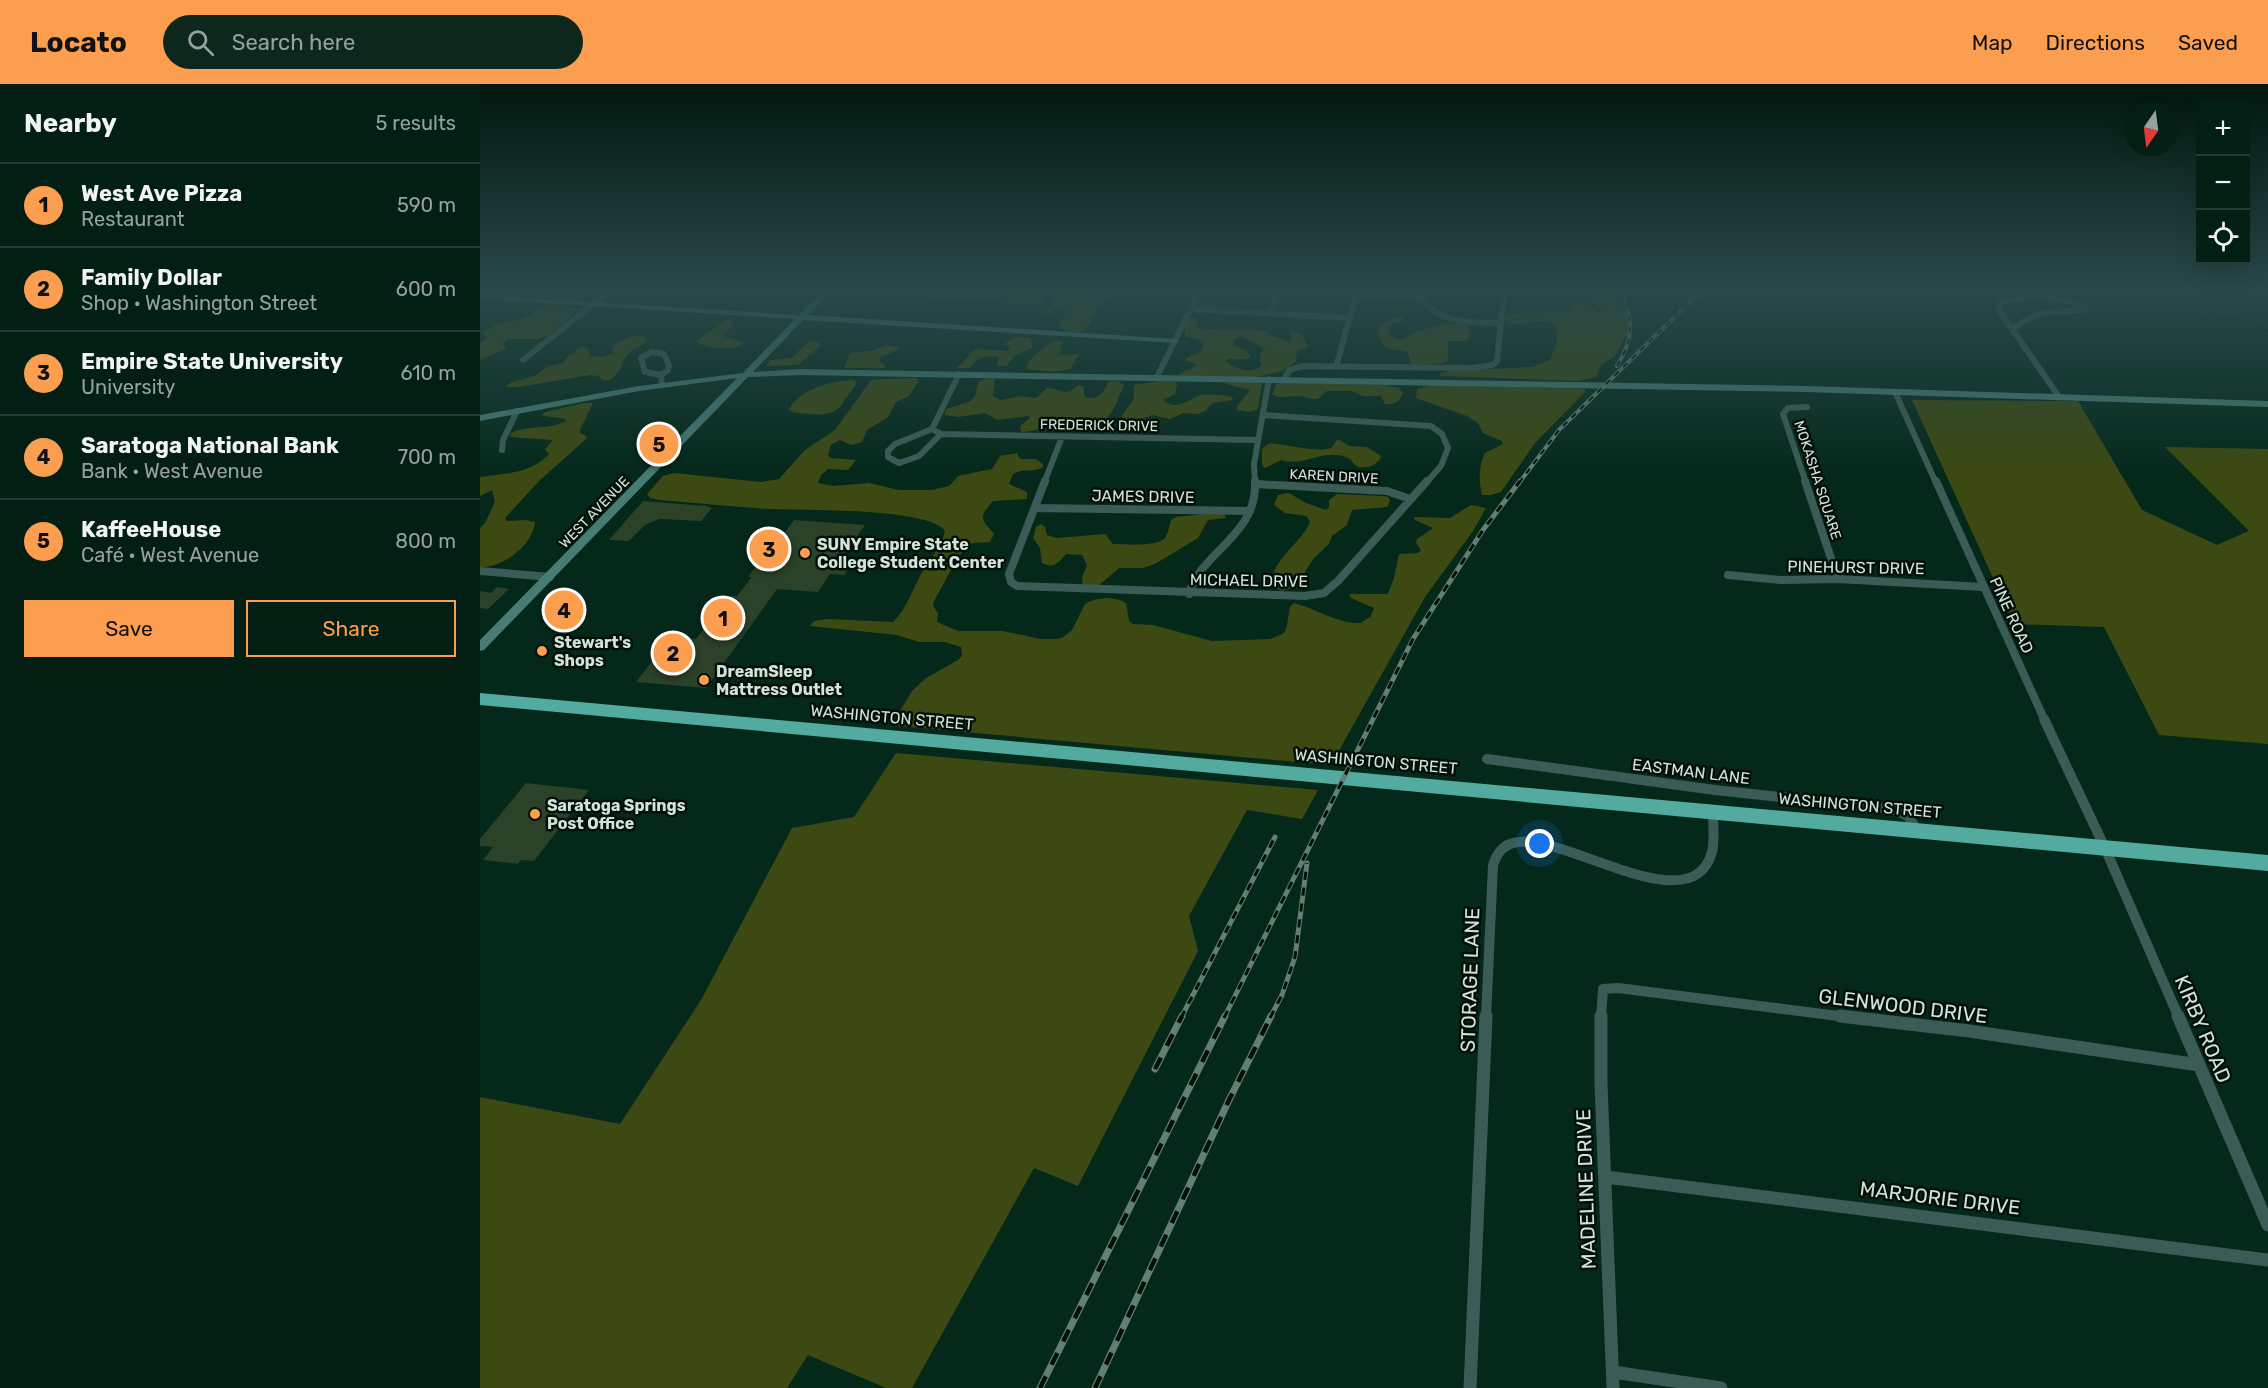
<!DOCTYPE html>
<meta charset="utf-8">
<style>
:root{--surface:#031f14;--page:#0d271d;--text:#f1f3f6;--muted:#97a2a0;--line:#243d34;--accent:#fb9e50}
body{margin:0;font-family:Rubik,sans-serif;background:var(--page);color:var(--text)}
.controls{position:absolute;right:18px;top:18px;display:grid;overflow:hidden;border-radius:0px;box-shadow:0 6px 24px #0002}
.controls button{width:54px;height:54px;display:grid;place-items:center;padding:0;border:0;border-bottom:2px solid var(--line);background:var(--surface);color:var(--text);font:30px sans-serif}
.compass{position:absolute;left:1644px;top:18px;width:54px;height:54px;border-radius:50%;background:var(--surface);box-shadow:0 6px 24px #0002;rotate:194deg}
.you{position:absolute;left:1060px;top:760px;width:21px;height:21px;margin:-15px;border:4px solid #fff;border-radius:50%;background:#1a73e8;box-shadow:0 0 0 9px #1a73e833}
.badge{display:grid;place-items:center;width:39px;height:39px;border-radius:50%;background:var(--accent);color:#111;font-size:20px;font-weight:700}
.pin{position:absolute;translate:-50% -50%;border:3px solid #fff;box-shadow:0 2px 6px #0006}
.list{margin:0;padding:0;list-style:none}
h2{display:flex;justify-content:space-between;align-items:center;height:78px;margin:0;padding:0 24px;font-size:26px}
h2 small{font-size:20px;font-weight:400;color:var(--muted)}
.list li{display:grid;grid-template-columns:39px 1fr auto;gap:18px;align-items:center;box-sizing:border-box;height:84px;padding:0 24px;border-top:2px solid var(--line)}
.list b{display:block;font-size:22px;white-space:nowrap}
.list p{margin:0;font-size:20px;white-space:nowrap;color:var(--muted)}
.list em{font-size:20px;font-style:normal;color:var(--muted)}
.actions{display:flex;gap:12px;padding:18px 24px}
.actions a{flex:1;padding:14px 0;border:2px solid var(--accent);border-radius:0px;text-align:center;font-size:21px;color:var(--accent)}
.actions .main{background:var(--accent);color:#111}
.icon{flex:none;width:33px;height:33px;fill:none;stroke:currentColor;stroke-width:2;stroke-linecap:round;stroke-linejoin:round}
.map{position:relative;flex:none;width:1788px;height:1304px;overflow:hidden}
header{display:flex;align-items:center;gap:36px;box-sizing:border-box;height:84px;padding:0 30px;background:var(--accent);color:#111}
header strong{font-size:28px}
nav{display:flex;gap:33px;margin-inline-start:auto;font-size:21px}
.search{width:420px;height:54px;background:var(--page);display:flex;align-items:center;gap:15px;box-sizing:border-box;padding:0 21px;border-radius:33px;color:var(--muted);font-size:22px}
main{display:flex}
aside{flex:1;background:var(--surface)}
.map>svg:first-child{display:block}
</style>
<header>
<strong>Locato</strong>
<div class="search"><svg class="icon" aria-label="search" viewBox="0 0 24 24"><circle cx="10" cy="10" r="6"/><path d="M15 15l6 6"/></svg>Search here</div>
<nav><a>Map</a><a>Directions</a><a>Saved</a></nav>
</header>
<main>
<aside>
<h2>Nearby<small>5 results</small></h2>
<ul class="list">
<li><span class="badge">1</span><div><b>West Ave Pizza</b><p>Restaurant</p></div><em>590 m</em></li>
<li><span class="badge">2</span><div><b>Family Dollar</b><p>Shop · Washington Street</p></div><em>600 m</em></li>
<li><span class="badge">3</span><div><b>Empire State University</b><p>University</p></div><em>610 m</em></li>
<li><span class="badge">4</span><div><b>Saratoga National Bank</b><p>Bank · West Avenue</p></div><em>700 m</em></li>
<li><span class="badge">5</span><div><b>KaffeeHouse</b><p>Café · West Avenue</p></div><em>800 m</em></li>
</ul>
<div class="actions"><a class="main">Save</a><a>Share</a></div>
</aside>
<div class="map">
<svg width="1788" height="1304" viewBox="0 0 1788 1304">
<rect width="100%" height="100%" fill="#04291b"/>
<path fill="#3d4912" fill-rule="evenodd" d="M355,207H566L562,219L548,220Z
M585,207L631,212L637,215L619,220L610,239L602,248H590L579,244L587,225H575L569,231L564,230L575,211Z
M1103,207H1133L1147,228L1150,247L1143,256L1135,272L1121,281L1116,293L1098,297L960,292L961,289L971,287L1053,283L1070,276L1076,260L1078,243C1059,227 1040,249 1024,236L1025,232L1032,229L1082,228L1089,225L1092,219C1103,214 1110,219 1117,228L1123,227Z
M74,221L99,224L68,252L58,255H28L23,260L26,264C18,269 8,271 0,277V259L8,254L3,249C15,238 30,240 44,234C58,228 55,221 74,221Z
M921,232L924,237L912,240L908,244L910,252L922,256L937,247L965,239L988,241L991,250L985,257H968V277L965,279L931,281L928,268L906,264L897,250L901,239Z
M251,233L253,235L252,242L242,252L259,257L262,259L260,262C249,266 226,264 215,258Z
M710,234H715L718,243L722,245L784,246L792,252L808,257L812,255L810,250L812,248L822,250L828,263L817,267L816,277C791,302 735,291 702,292L699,290L716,282V280L705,276L706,274L721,267L724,262L723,257L705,252V241ZM761,252L784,264L780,271L781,282C769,291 756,285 745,277L748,275H767L771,273L765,266L753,260L754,255Z
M159,252L166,253L167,257C162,262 155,264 150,268C139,279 141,294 125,297L118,292L110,291L38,303H24L32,298L55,292L68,282L83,279L88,272L103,262L108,265L110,272L124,273L133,269V262L148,253Z
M534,253L551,254L552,264L536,271L526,282H517L518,273C503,272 499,272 490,284H477L495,265L529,267L530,264L525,260Z
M576,256L582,258L580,271L599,270L590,285L573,288L547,285L546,282L554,271Z
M336,257L340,260L339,263L318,281L286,282L290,276L311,274L327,259Z
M405,261L419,263L420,265L400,273L399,277L406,282L404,284H364L370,269L395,266Z
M507,294L515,295L513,312L520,316L541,312L556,314L567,304C584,305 581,314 599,301L603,302L605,313C617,317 624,309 628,298L638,297L644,301C639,311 636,325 627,334C619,341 602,334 591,335C574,337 560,348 541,348L540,342L550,334L548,332L517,336L505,329L478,333L465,331L466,325L491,317L495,312L498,298Z
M402,295L434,294L438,295V298L429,312L416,318L408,333L387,346L382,358L371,361L360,356L351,361L348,371L351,374L376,376L368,386L348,385L341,391L338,399L353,402L389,399L419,406H452L469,402L478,392L512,385L520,372L537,369L540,375H556L563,380V383C554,389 542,384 533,390L529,400L547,408V415L513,417C498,434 501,435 514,450L510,458C504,459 496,458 490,460C481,463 461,506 454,517L453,522L458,529L457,538L478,547H522L561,555H575L582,554L592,546L605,520C616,513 636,512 646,519L649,537L653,540L673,541L732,557L790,555L803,550L806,546L810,523L814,519C836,525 858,540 881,539L891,532L894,524L871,514L869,510H908L914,494L919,470L938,469L941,466L936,459L937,455L953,444L935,436L934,433L970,434L991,421L1006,424L993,447L945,513L851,681L418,642L412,640L432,607L446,594L478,576L482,572L481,563L465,558H439L417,551L330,542L334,537L348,535L413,538C428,523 433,503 444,485C452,473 462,461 465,447C449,423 321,427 290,425C253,423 217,419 180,416L170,414L167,410L183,392L194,389L281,398L299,395L325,366L355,346L391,296Z
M375,296L376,301C357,323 363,332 329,330C321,329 315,330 309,326C317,306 355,295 375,296Z
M679,297L695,298L697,301L695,310L683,316C696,327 706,317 718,312C728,309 742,311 752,313L753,316L733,319L725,327L717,330L703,329L690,335L672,331L654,339L644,340L640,339L643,330L654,315V301Z
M748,298L782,299L778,325L770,328L757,326V322L770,306L746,300Z
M800,299L905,301L919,304L923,309C920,318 914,321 905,320L901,312H883L872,307H847L838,315H833L820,312L800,313L792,311L796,300Z
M950,301L1105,305V308L1055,359L1021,408L1011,411H1002C999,397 998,383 1005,369L1023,360L1022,357L1003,349L998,339L987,332L936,314L937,305Z
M1432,316L1598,317L1662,426L1737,461L1769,447L1685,363L1788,365V660L1679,651L1624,543L1534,540Z
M104,319H113L100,346V349L107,352L106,355L59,397L25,434L27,437L45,436L55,438C53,461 23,484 0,483V444L5,439L15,418L12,406L0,412V393C26,389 50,390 69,370L65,365L73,356L30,353L31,349C50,340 66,347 86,337V335L64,332L62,331L65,328Z
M858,355L870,362L887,363L901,372C898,382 887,384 878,383C874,381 872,376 868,374C845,363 823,384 801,376L785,384L782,381V365L788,360C800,358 844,371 852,363C855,360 855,357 858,355Z
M809,409L826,419L846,426L849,423V416L857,410L903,412L908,413L910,417L907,423L872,426L867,441L852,452L849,460L834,474L826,486L823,498L819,502L801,507L792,502C789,477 822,459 830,438L826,432L805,429L794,421L798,411Z
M733,429L744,430L746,434L728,436L718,454L675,480L663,484H639L618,502H603L602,494L607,481L602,471L586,470C578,479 574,485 562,479L560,464L553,454L556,443L561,440L565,443L567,451L577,454L625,450L633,460C645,460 678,463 685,454C689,448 689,442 691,436L696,433Z
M416,669L838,706L822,735L767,726L709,832L718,867L598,1102L554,1084L432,1304H406L328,1271L307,1304H0V1013L140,1040L221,916L312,744L374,733Z"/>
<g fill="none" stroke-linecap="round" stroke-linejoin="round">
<path stroke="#040f10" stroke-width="2" d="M1693,207L1733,241L1747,233L1772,239L1788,247"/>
</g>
<path fill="#2b4128" d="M163,417L226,422L232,424L221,437L180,435L166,440L149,457L129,456Z
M314,436L385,441L358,478L372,480L364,491L350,490L338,508L297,505L226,604L156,598L191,553L216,555L249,512H257L272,493H268L302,447L305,448Z
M17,503L29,505L8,525L0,524V507L11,509Z
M81,519H85L102,521L89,536L67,534Z
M46,699L109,706L54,777L41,776L38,780L3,776L13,763L0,762V755Z"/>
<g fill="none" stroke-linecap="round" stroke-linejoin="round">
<path stroke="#3b5c56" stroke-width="6" d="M943,207L941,214C961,240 991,239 1021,239
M876,211L941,214
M710,225L870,234
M790,230L797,207
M1533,246C1554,225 1576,228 1604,226L1605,223C1581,212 1545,211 1520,219L1518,223L1521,229L1579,313
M172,268L184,270L189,281L188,286L181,291L165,288L161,274Z
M43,276L130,207
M856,283L877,207
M479,290L452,345L461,350L777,356
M181,291L182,301
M677,293L719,207
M804,296L809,286L822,282L992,284L1013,281L1017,277L1024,207
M1415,308L1456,399
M783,331L951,342L962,350L968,364L961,382L946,399
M452,345L415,360L408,367V373L419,379L439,372L461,350
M22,366L23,356L37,327
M564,399L582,353
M775,399L774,380L789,295
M1326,399L1303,330L1308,324L1327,323"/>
<path stroke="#3b5c56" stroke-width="8" d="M565,397L529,490L531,498L537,502L825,512L844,509L858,497L947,397
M1325,397L1358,495
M1456,397L1565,637
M775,400L907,407L930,415
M555,424L770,427
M0,487L70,493
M1248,491L1301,496L1358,495L1503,503
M709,510C719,469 778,452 775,397"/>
<path stroke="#3b5c56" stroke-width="10" d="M1564,635L1625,764L1699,934
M1007,675L1235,706L1413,725L1428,732L1437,746
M1006,934L1013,781C1016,772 1020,764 1030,760C1075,741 1211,844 1232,768C1235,755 1233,741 1233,727
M1121,934L1123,905L1138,904L1374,934"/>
<path stroke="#3b5c56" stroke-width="13" d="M1121,932V1000L1133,1304
M1360,932L1489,947L1719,981
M1698,932L1788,1141
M1126,1093L1788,1176
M1133,1288L1241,1304
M990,1304L1006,932"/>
<path fill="#467c74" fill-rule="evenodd" d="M342,207H351L328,231L695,255L699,257L695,259L323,236L273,288L320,285L1326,302L1788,317V323L1326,308L320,291L268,293L4,566L0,567V556L257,294L159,307L0,337V331L159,302L263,289L315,235L0,215V211L319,231Z"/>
<path fill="#53ab9f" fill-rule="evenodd" d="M0,609L1788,771V787L0,621Z"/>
<defs>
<path id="rail-far2" d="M1137,282C1153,256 1155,234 1140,207
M1039,399L1079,346L1221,207"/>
<path id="rail-far1" d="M701,934L795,753
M744,934L933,555L1003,446L1040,397
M790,934L802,911L815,873L827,779"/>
<path id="rail" d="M675,985L702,932
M560,1304L745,932
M615,1304L749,1016L791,932"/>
</defs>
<use href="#rail-far2" stroke="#627f73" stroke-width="4"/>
<use href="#rail-far1" stroke="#627f73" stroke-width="5"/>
<use href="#rail" stroke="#627f73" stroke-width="7"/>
<use href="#rail-far2" stroke="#030f08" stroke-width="2" stroke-dasharray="6" stroke-linecap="butt"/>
<use href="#rail-far1" stroke="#030f08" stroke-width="3" stroke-dasharray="8" stroke-linecap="butt"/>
<use href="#rail" stroke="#030f08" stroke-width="4.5" stroke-dasharray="13" stroke-linecap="butt"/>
</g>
<linearGradient id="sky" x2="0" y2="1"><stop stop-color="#02170f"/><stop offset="0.53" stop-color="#29494a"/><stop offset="1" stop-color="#29494a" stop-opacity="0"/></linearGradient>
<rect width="1788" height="390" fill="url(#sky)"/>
<g fill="#fb9e50" stroke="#030f08" stroke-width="2">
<circle cx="325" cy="469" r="6"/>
<circle cx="62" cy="567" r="6"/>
<circle cx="224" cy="596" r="6"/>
<circle cx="55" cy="730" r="6"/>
</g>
<g text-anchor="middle" stroke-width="5" stroke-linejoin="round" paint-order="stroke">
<g font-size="14" fill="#d1e4da" stroke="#030f08">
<text transform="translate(619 341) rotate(1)" y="5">FREDERICK DRIVE</text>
<text transform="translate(854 392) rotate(3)" y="5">KAREN DRIVE</text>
<text transform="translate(1338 396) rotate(72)" y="5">MOKASHA SQUARE</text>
<text transform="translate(114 428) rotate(-46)" y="5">WEST AVENUE</text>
</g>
<g font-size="16" fill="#d1e4da" stroke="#030f08">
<text transform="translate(663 412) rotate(1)" y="6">JAMES DRIVE</text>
<text transform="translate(1376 483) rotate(1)" y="6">PINEHURST DRIVE</text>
<text transform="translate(769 496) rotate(1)" y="6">MICHAEL DRIVE</text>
<text transform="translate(1532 531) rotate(65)" y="6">PINE ROAD</text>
<text transform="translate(412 633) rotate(5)" y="6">WASHINGTON STREET</text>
<text transform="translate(896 677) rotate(5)" y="6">WASHINGTON STREET</text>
<text transform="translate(1211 687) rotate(7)" y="6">EASTMAN LANE</text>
<text transform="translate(1380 721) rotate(5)" y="6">WASHINGTON STREET</text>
</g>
<g font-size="16" font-weight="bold" fill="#d1e4da" stroke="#030f08" text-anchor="start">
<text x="337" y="466">SUNY Empire State<tspan x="337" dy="18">College Student Center</tspan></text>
<text x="74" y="564">Stewart's<tspan x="74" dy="18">Shops</tspan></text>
<text x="236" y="593">DreamSleep<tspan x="236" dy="18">Mattress Outlet</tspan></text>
<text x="67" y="727">Saratoga Springs<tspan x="67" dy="18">Post Office</tspan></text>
</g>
<g font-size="20" fill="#d1e4da" stroke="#030f08">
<text transform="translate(990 896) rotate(-88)" y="7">STORAGE LANE</text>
<text transform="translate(1423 922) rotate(7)" y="7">GLENWOOD DRIVE</text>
<text transform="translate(1723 945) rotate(67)" y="7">KIRBY ROAD</text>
<text transform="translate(1106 1105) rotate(-92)" y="7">MADELINE DRIVE</text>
<text transform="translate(1460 1114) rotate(7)" y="7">MARJORIE DRIVE</text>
</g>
</g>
</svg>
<div class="controls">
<button>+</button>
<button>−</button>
<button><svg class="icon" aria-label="locate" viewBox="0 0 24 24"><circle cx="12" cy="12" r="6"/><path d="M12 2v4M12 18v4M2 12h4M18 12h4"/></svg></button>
</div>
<svg class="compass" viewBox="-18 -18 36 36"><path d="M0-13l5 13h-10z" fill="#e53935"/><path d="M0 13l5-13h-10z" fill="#97a2a0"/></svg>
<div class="you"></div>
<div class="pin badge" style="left:243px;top:534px">1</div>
<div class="pin badge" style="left:193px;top:569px">2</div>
<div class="pin badge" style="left:289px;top:465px">3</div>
<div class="pin badge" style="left:84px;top:526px">4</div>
<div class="pin badge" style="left:179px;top:360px">5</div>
</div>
</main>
